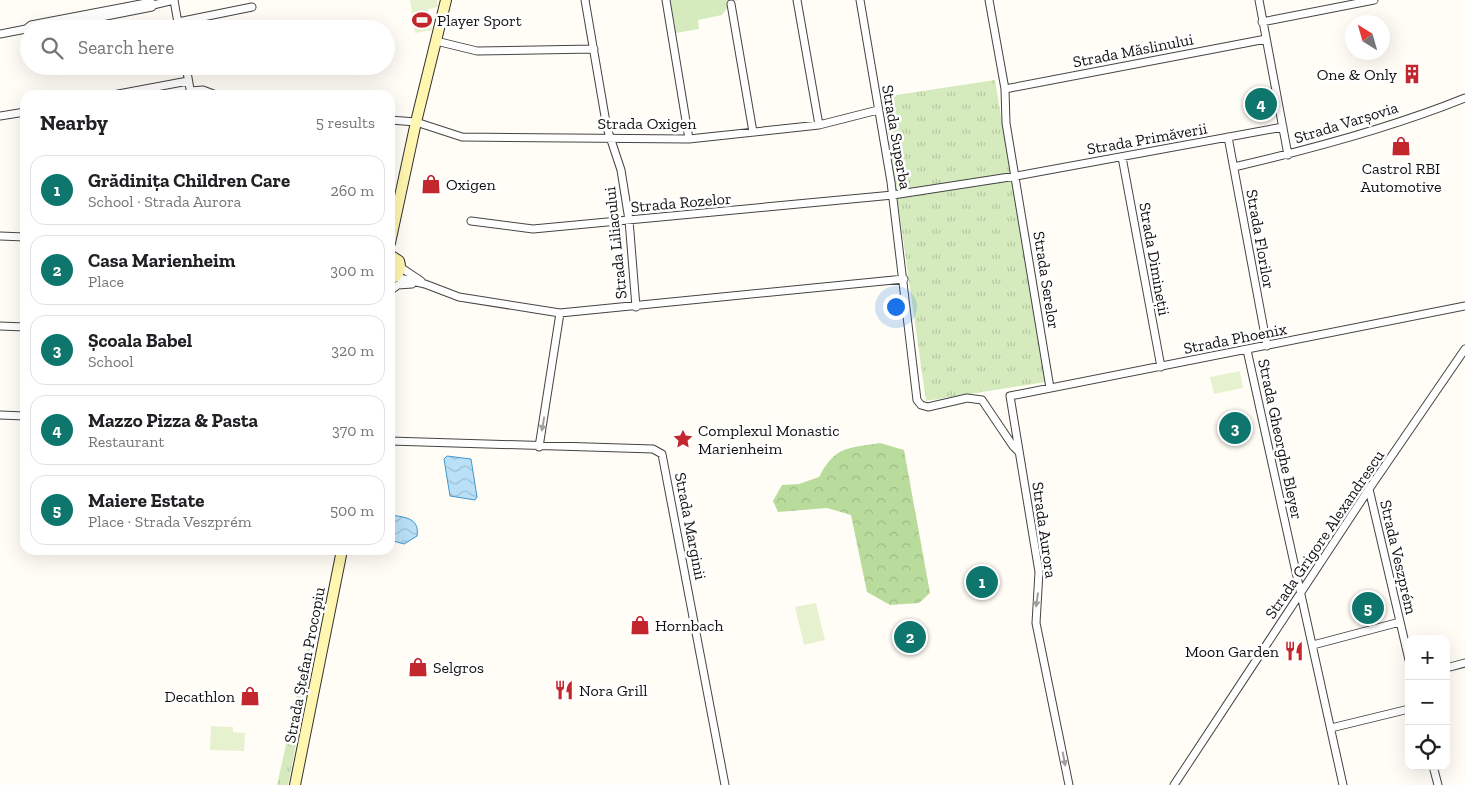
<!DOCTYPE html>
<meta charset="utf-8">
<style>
:root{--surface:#fff;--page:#f2f2f2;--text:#202124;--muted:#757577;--line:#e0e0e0;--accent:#0f766e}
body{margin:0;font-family:"Zilla Slab",serif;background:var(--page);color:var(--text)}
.controls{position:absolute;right:15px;bottom:15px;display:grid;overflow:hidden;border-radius:10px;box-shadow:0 5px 20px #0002}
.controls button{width:45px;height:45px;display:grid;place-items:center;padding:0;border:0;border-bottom:1px solid var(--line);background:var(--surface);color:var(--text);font:25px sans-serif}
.compass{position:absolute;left:1345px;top:15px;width:45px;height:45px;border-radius:50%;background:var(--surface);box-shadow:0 5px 20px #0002;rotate:323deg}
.you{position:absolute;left:895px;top:306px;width:18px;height:18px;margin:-12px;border:4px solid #fff;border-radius:50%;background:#1a73e8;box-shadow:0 0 0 8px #1a73e833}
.badge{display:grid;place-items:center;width:32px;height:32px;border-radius:50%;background:var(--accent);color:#fff;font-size:16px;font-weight:700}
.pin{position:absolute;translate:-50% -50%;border:2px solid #fff;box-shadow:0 1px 5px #0006}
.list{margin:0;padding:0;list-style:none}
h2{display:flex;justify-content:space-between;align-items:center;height:65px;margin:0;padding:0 20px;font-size:21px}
h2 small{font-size:16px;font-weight:400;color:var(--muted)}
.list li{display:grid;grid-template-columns:32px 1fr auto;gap:15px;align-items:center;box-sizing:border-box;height:70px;margin:0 10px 10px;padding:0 10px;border:1px solid var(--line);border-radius:15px}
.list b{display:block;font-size:19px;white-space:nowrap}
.list p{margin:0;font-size:16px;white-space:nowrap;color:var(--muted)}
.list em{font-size:16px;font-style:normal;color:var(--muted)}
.icon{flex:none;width:28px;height:28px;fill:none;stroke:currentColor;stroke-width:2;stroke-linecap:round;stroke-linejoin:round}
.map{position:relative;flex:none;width:1465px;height:785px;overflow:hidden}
.search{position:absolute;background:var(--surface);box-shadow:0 5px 20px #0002;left:20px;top:20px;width:375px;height:55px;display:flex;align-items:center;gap:12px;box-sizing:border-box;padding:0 18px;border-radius:28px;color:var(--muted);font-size:19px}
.panel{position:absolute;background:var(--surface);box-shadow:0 5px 20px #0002;left:20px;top:90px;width:375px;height:465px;border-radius:15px}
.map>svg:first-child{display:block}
</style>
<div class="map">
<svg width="1465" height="785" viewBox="0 0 1465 785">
<defs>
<pattern id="grass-tufts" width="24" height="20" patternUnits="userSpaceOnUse" patternTransform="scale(1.25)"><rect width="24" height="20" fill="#d5ebbd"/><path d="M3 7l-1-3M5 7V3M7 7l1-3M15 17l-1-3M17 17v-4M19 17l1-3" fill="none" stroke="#b6c8a1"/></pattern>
<pattern id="forest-crowns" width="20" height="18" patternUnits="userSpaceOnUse" patternTransform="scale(1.25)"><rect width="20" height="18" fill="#b9dc9c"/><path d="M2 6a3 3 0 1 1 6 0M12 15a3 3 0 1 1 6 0" fill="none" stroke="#9ebc85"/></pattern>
<pattern id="water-waves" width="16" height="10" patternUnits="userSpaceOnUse" patternTransform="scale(1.25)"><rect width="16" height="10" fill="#b9e0f7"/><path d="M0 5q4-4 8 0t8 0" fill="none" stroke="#9ebfd3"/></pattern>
</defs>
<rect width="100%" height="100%" fill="#fffdf5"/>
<path fill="url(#grass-tufts)" d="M995,80L1045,382L926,401L883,97Z
M307,649L312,650L314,655L288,785H277Z"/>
<path fill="url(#forest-crowns)" d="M880,443L904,450L930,593L919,603L890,605L867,592L851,515L827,508L778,512L773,501L782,485L799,484L819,477C836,445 847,449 880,443Z"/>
<path fill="#d5ebbd" d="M670,0H739L728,2V7L722,15L698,20L699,29L676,33Z"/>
<path fill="#e6f2cf" d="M410,0H437L438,7L428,9L432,30L415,33Z
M1240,371L1243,388L1214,394L1210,377Z
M816,603L825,640L804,645L795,607Z
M211,726L233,727V732L245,733L244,751L210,750Z"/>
<path fill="url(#water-waves)" stroke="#3f96cf" d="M447,456L471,459L477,497L475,500L450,496L444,459Z
M390,515C405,517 420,518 417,536L404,544L390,540Z"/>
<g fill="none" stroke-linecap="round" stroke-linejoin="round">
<defs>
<path id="street" d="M174,0L179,29
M585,0L607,128L621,170L629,220L636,307
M666,0L689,139
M797,0L819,125
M860,0L891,182L917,400L921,405L928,407L967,398L982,400L1013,446L1019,452
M989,0L1005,89L1006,123L1050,388
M1259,0L1288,155
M731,4L753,132
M178,22L252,7
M1262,22L1374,0
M40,29L152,7L153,5L174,0
M0,34L26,29L31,25L151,2L153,5
M436,41L477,51L594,49
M186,66L191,95
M1005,89L1266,39
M190,91L203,90L216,95
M113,95L188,81
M0,116L25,112
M390,120L416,122L462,137L689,139L819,125L878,110
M1228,137L1267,346
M1122,157L1161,367
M1234,167C1312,149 1391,128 1465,98
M471,221L533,229L893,195L1016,176L1283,127
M0,236L25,237
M400,267L421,281
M395,277L425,284L459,297L560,313L904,279
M390,291L398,285L412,284
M0,326L25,327
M1247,350L1343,785
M0,415L25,416
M390,441L653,449L662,454L725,785
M539,447L560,313
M1369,489L1409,660
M1313,645L1400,622
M1446,668L1465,663
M1331,728L1409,709
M1433,766L1438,785
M1069,785L1036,623L1039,572L1010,396L1465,306
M1174,785L1369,489L1465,349"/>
<path id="secondary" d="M390,243L416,122L446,0
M390,255L399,261C402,270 398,276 390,279
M295,785L342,550"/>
</defs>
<use href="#street" stroke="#444" stroke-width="9"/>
<use href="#secondary" stroke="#333" stroke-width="12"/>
<use href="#street" stroke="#fff" stroke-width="7"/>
<use href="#secondary" stroke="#fff6b0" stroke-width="10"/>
</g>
<defs><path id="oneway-solid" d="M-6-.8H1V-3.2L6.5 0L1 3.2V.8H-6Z" transform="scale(1.25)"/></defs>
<g fill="#a0a0a0">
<use href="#oneway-solid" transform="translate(543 424) rotate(100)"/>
<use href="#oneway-solid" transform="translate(1037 600) rotate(98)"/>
<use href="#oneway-solid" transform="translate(1064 759) rotate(79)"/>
</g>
<defs>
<symbol id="stadium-bare" viewBox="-9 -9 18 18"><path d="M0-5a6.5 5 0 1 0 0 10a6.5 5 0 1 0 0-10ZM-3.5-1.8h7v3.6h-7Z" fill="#c4262e" stroke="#fff" stroke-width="2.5" paint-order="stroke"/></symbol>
<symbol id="building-bare" viewBox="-9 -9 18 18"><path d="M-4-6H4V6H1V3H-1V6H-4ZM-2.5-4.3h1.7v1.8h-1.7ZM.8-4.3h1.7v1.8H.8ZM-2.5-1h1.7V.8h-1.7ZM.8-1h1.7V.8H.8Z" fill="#c4262e" stroke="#fff" stroke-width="2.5" paint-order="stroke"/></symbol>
<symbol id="shop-bare" viewBox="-9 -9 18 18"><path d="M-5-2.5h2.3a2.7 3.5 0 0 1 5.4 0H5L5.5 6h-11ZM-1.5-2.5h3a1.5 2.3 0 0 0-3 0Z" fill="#c4262e" stroke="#fff" stroke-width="2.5" paint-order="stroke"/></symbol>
<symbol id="sight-bare" viewBox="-9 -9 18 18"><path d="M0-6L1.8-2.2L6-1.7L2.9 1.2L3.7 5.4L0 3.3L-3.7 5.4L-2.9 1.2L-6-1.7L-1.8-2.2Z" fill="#c4262e" stroke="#fff" stroke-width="2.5" paint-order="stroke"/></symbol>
<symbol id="restaurant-bare" viewBox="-9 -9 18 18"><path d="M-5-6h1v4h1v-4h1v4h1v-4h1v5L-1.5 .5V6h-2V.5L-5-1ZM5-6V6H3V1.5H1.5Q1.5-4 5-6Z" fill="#c4262e" stroke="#fff" stroke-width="2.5" paint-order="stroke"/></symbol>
</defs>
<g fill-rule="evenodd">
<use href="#stadium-bare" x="408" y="6" width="28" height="28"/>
<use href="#building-bare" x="1398" y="60" width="28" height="28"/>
<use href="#shop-bare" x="1387" y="132" width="28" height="28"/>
<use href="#shop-bare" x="417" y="170" width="28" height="28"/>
<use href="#sight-bare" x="669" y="425" width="28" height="28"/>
<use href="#shop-bare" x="626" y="611" width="28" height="28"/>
<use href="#restaurant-bare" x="1280" y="637" width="28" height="28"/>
<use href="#shop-bare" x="404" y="653" width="28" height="28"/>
<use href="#restaurant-bare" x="550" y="676" width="28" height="28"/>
<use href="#shop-bare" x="236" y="682" width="28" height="28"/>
</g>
<g text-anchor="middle" stroke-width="5" stroke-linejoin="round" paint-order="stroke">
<g font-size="16" fill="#111" stroke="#fff" text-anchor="start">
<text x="437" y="26">Player Sport</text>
<text x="1397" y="80" text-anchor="end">One &amp; Only</text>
<text x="1401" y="174" text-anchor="middle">Castrol RBI<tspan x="1401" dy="18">Automotive</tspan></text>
<text x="446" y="190">Oxigen</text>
<text x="698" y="436">Complexul Monastic<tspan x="698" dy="18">Marienheim</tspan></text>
<text x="655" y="631">Hornbach</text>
<text x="1279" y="657" text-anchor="end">Moon Garden</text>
<text x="433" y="673">Selgros</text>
<text x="579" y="696">Nora Grill</text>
<text x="235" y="702" text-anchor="end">Decathlon</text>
</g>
<g font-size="16" fill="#111" stroke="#fff">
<text transform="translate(1133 50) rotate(-11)" y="6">Strada Măslinului</text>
<text transform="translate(1346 122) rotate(-17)" y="6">Strada Varșovia</text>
<text x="647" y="129">Strada Oxigen</text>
<text transform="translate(897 137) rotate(80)" y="6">Strada Superba</text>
<text transform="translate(1147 138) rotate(-10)" y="6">Strada Primăverii</text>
<text transform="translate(681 202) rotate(-5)" y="6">Strada Rozelor</text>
<text transform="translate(1261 239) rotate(80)" y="6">Strada Florilor</text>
<text transform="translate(615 243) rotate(-96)" y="6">Strada Liliacului</text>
<text transform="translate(1155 259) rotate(80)" y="6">Strada Dimineții</text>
<text transform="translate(1047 280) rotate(81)" y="6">Strada Serelor</text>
<text transform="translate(1235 338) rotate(-11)" y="6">Strada Phoenix</text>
<text transform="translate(1281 439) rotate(78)" y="6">Strada Gheorghe Bleyer</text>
<text transform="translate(691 526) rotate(79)" y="6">Strada Marginii</text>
<text transform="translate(1045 530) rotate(82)" y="6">Strada Aurora</text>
<text transform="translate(1324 534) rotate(-56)" y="6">Strada Grigore Alexandrescu</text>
<text transform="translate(1399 557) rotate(77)" y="6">Strada Veszprém</text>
<text transform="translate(304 665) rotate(-79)" y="6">Strada Ștefan Procopiu</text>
</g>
</g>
</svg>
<div class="controls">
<button>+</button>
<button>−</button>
<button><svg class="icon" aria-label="locate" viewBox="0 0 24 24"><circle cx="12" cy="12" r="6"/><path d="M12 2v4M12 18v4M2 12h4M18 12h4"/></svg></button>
</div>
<svg class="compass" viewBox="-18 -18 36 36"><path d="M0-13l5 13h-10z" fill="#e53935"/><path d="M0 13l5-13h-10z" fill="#757577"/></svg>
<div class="you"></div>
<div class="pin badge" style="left:982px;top:582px">1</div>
<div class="pin badge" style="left:910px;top:637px">2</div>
<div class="pin badge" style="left:1235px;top:428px">3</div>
<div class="pin badge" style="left:1261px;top:104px">4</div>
<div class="pin badge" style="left:1368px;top:608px">5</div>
<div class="search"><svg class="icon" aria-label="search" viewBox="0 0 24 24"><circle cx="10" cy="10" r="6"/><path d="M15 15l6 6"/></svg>Search here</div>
<section class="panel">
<h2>Nearby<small>5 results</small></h2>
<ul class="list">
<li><span class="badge">1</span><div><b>Grădinița Children Care</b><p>School · Strada Aurora</p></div><em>260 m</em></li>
<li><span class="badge">2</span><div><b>Casa Marienheim</b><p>Place</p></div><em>300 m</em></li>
<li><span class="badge">3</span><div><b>Școala Babel</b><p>School</p></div><em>320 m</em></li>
<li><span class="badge">4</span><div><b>Mazzo Pizza &amp; Pasta</b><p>Restaurant</p></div><em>370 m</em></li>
<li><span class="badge">5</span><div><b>Maiere Estate</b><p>Place · Strada Veszprém</p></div><em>500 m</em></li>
</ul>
</section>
</div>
